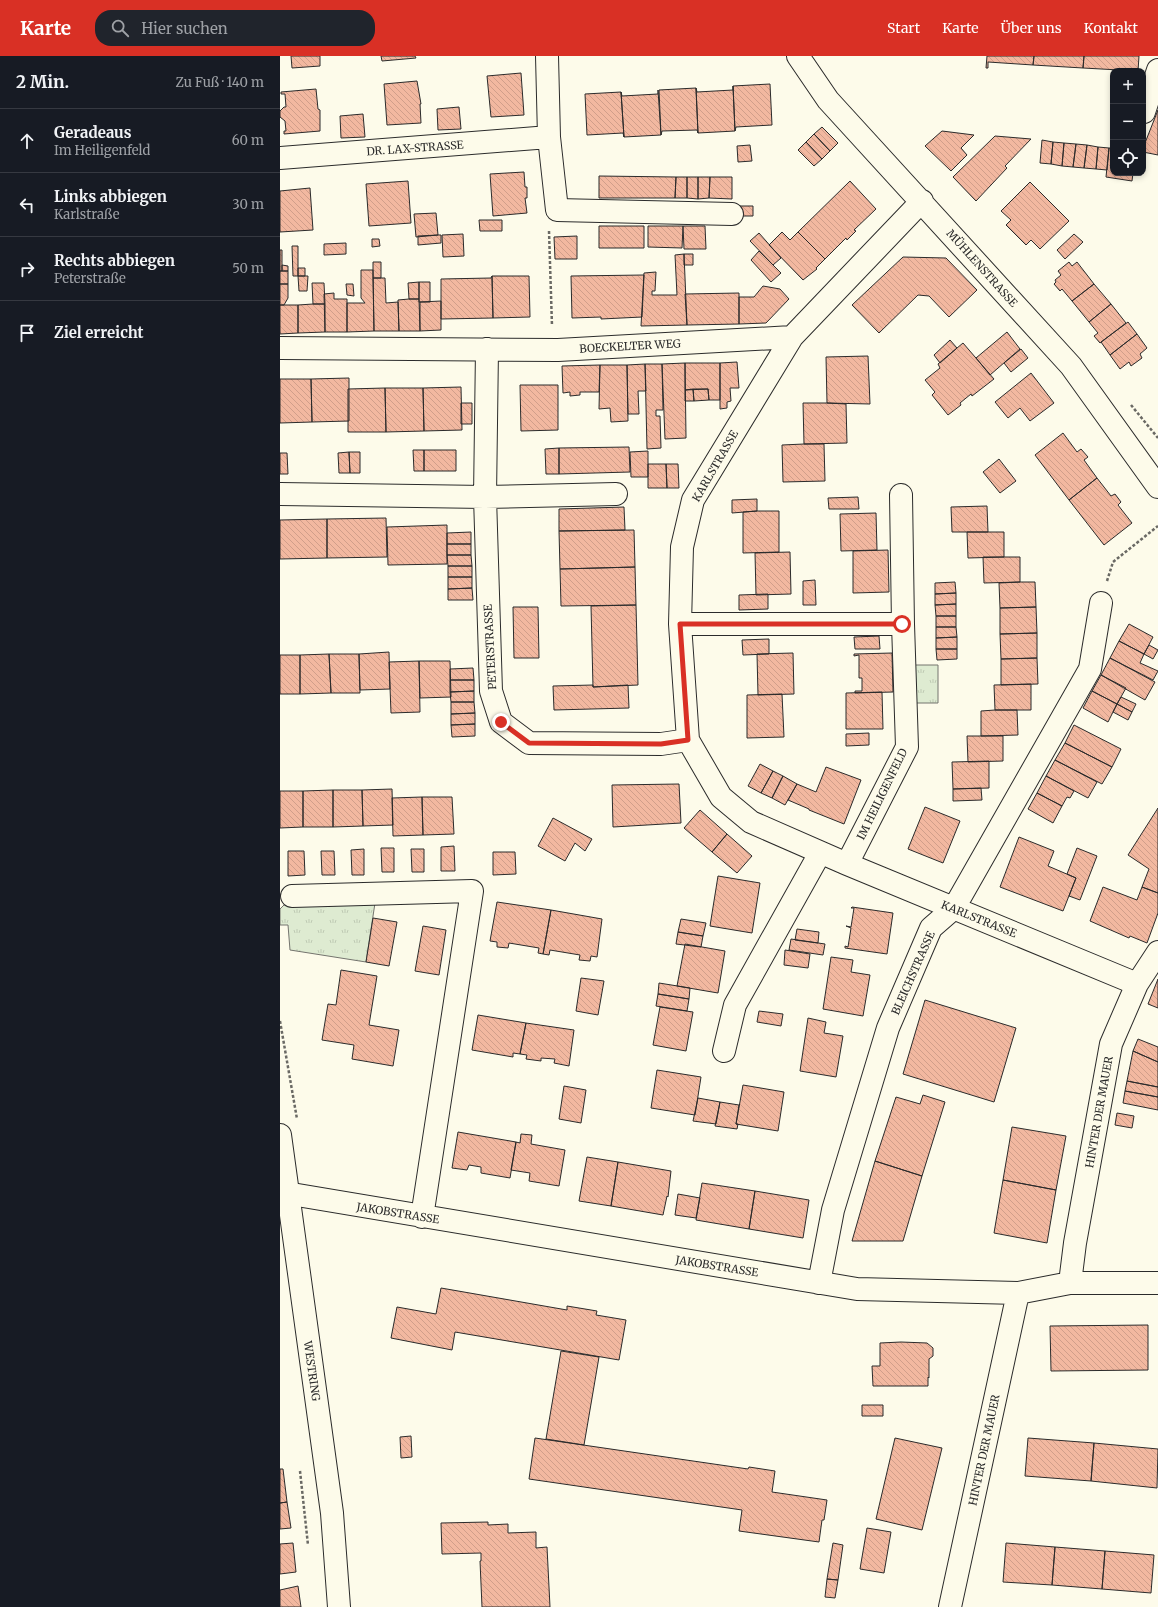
<!DOCTYPE html>
<html lang="de">
<meta charset="utf-8">
<style>
:root{--surface:#171b24;--page:#20242c;--text:#f1f3f6;--muted:#9ea1a6;--line:#363941;--accent:#d93025}
body{margin:0;font-family:Merriweather,serif;background:var(--page);color:var(--text)}
.controls{position:absolute;right:12px;top:12px;display:grid;overflow:hidden;border-radius:8px;box-shadow:0 2px 6px #0003}
.controls button{width:36px;height:36px;display:grid;place-items:center;padding:0;border:0;border-bottom:1px solid var(--line);background:var(--surface);color:var(--text);font:20px sans-serif}
.stop{position:absolute;width:12px;height:12px;margin:-9px;border:3px solid #d93025;border-radius:50%;background:#fff}
.stop.end{background:#d93025;border-color:#fff;box-shadow:0 1px 4px #0008}
.list{margin:0;padding:0;list-style:none}
h2{display:flex;justify-content:space-between;align-items:center;height:52px;margin:0;padding:0 16px;font-size:17px}
h2 small{font-size:13px;font-weight:400;color:var(--muted)}
.list li{display:grid;grid-template-columns:26px 1fr auto;gap:12px;align-items:center;box-sizing:border-box;height:64px;padding:0 16px;border-top:1px solid var(--line)}
.list b{display:block;font-size:15px;white-space:nowrap}
.list p{margin:0;font-size:13px;white-space:nowrap;color:var(--muted)}
.list em{font-size:13px;font-style:normal;color:var(--muted)}
.icon{flex:none;width:22px;height:22px;fill:none;stroke:currentColor;stroke-width:2;stroke-linecap:round;stroke-linejoin:round}
.map{position:relative;flex:none;width:878px;height:1551px;overflow:hidden}
header{display:flex;align-items:center;gap:24px;box-sizing:border-box;height:56px;padding:0 20px;background:var(--accent);color:#fff}
header strong{font-size:19px}
nav{display:flex;gap:22px;margin-inline-start:auto;font-size:14px}
.search{width:280px;height:36px;background:var(--page);display:flex;align-items:center;gap:10px;box-sizing:border-box;padding:0 14px;border-radius:16px;color:var(--muted);font-size:15px}
main{display:flex}
aside{flex:1;background:var(--surface)}
.map>svg:first-child{display:block}
</style>
<header>
<strong>Karte</strong>
<div class="search"><svg class="icon" aria-label="search" viewBox="0 0 24 24"><circle cx="10" cy="10" r="6"/><path d="M15 15l6 6"/></svg>Hier suchen</div>
<nav><a>Start</a><a>Karte</a><a>Über uns</a><a>Kontakt</a></nav>
</header>
<main>
<aside>
<h2>2 Min.<small>Zu Fuß · 140 m</small></h2>
<ul class="list">
<li><svg class="icon" aria-label="ahead" viewBox="0 0 24 24"><path d="M12 20V5M6 11l6-6 6 6"/></svg><div><b>Geradeaus</b><p>Im Heiligenfeld</p></div><em>60 m</em></li>
<li><svg class="icon" aria-label="left" viewBox="0 0 24 24"><path d="M17 20v-9H6M10 6l-5 5 5 5"/></svg><div><b>Links abbiegen</b><p>Karlstraße</p></div><em>30 m</em></li>
<li><svg class="icon" aria-label="right" viewBox="0 0 24 24"><path d="M7 20v-9h11M14 6l5 5-5 5"/></svg><div><b>Rechts abbiegen</b><p>Peterstraße</p></div><em>50 m</em></li>
<li><svg class="icon" aria-label="arrive" viewBox="0 0 24 24"><path d="M6 21V4h12l-3 4 3 4H6"/></svg><div><b>Ziel erreicht</b></div></li>
</ul>
</aside>
<div class="map">
<svg width="878" height="1551" viewBox="0 0 878 1551">
<defs>
<pattern id="grass-tufts" width="24" height="20" patternUnits="userSpaceOnUse"><rect width="24" height="20" fill="#deebd1"/><path d="M3 7l-1-3M5 7V3M7 7l1-3M15 17l-1-3M17 17v-4M19 17l1-3" fill="none" stroke="#bfcab4"/></pattern>
<pattern id="building-back-hatch" width="6" height="6" patternUnits="userSpaceOnUse"><rect width="6" height="6" fill="#f2b8a0"/><path d="M-1 5l2 2M0 0l6 6M5-1l2 2" fill="none" stroke="#d09e8a"/></pattern>
</defs>
<rect width="100%" height="100%" fill="#fdfbea"/>
<path fill="url(#grass-tufts)" stroke="#74746e" d="M632,609H658V647H632Z
M95,847L86,906L10,894L8,869H0V853L4,849Z"/>
<path fill="url(#building-back-hatch)" stroke="#2b2b2b" d="M11,0H40V10L12,12Z
M101,0H135L136,2L102,5Z
M707,0H754L753,9L708,6V12H706Z
M754,0H804L803,12L753,9Z
M804,0H859L858,15L803,12Z
M241,17L244,59L211,61L207,20Z
M137,25L141,48H140L141,67L107,69L104,28Z
M490,28L492,69L456,71L455,75L453,30Z
M453,30L455,75L418,77L416,32L417,36L453,34Z
M416,32L418,77L417,74L382,75L381,79L379,34Z
M36,33L38,53L40,54V75L4,78V75H6L5,65L0,61V55L4,51H6L5,38H1V36Z
M378,34L381,79L344,81L341,36L342,40L378,38Z
M341,36L344,81L343,77L307,79L305,38Z
M179,51L181,73L158,74L157,53Z
M878,54V99L863,96V92Z
M83,58L85,81L61,82L60,60Z
M542,71L558,87L550,95L534,78Z
M662,75L694,79L681,92L687,99L671,115L645,90Z
M534,78L550,95L542,103L526,86Z
M715,80L751,83L725,110L727,112L696,145L673,121Z
M762,84L773,86L771,108L760,107Z
M526,86L542,103L534,110L518,94Z
M773,86L784,87L782,110L771,108Z
M784,87L796,88L793,111L782,110Z
M796,88L807,89L804,112L793,111Z
M470,89L472,105L458,106L457,90Z
M807,89L818,91L816,113L804,112Z
M818,91L829,92L827,114L816,113Z
M829,92H833V117H853L852,125L826,121Z
M244,116L245,131H247V142H245L247,157L213,160L210,118Z
M319,120L396,121L395,142H319Z
M396,121H407V142H395Z
M407,121H418V143L407,142Z
M418,121H430L429,142L418,143Z
M430,121H452V143L429,142Z
M128,125L131,167L89,170L86,128Z
M570,125L596,153L574,174L576,175L567,184L566,182L545,203L518,176Z
M750,126L789,165L760,193L751,184L746,189L726,169L731,164L721,155Z
M30,132L33,174L0,176V135Z
M458,150H473V160H458Z
M156,157L158,179L136,181L134,158Z
M199,164H222V175H200Z
M319,170H364V192H319Z
M368,170H403L402,192L368,191Z
M403,170H425L426,193H404Z
M502,176L510,184L518,176L545,203L536,212L537,213L523,224L489,189Z
M479,177L501,202L493,209L470,185Z
M183,178L184,200L163,201L162,179Z
M794,178L803,186L785,203L777,194Z
M158,179H161V187L138,189V180Z
M297,180V203H275L274,181Z
M92,183H99L100,190L92,191Z
M66,187V198L44,199V188Z
M12,190H18V220H13Z
M0,194H2V215H0Z
M479,195L501,217L491,226L471,204Z
M404,198L407,269L361,270L364,217L376,216L375,235H372V239H397L395,199Z
M404,198H413V209H404Z
M623,201L666,202L697,234L669,261L649,240L638,239L599,277L572,249Z
M93,206H101V222H93Z
M789,206L792,210L797,206L814,228L792,245L782,233L780,235L774,228L776,226L775,224L781,219L778,215Z
M2,209L8,210V215H2Z
M18,212H25V220H18Z
M81,214H93L94,275L67,276V247H85L81,242Z
M0,215H8V228H0Z
M364,219L362,261L321,263V261L292,262L291,220Z
M18,220H28L27,235H19Z
M212,220H249L250,261L213,262Z
M212,220L213,262L161,263V223L211,222Z
M93,222H105L106,247L118,246L119,275H94Z
M139,226V243H129L128,227Z
M139,226H150V246H139Z
M32,227H44L45,248H33Z
M0,228H8V242L4,249H0Z
M66,228H73L74,240L67,239Z
M814,228L831,248L809,266L792,245Z
M483,230L500,233L509,243L486,267L459,268V241H474Z
M54,237V243H67V276H45L44,238Z
M459,237V268L407,269L405,238Z
M129,243H139L140,275H119L118,244Z
M161,245V274L140,275V246Z
M33,248H45V276L18,277V249Z
M831,248L846,267L820,287L814,280L818,277L809,266Z
M0,249H18V277L0,278Z
M848,266L857,278L830,299L821,286Z
M727,276L740,293L710,319L696,302Z
M857,278L867,292L860,298L862,302L851,310L849,306L840,313L830,299Z
M670,284L677,292L660,307L654,299Z
M683,287L714,323L692,340L691,338L680,347L681,349L668,359L652,339L655,336L645,324L660,312L658,308Z
M741,293L748,302L731,316L724,307Z
M588,300L590,348L547,347L546,301Z
M457,306L459,332H450L451,345L447,346V352L440,353V307Z
M405,307H440V344H429L428,333L405,334Z
M405,307L406,381V382L385,383L382,308Z
M365,308L366,335H358L359,358H348L347,309Z
M365,308H382L383,354H376V360H380L381,392L367,393Z
M320,309H347L348,365L331,366L330,352L319,353Z
M320,309L319,336H300V339L290,340V336L283,337L282,310Z
M751,317L774,347L750,365L740,352L728,362L715,346Z
M69,322V365L32,366L31,323Z
M0,323H31L32,366L0,367Z
M240,329H278V374L241,375Z
M181,331L182,374L144,375L143,332Z
M105,332H143L144,375L106,376Z
M105,332L106,376H68V333Z
M413,333H428L429,344L414,345Z
M413,333L414,345H405V334Z
M181,347H192V368H181Z
M523,347H547L566,348L567,387L524,388Z
M783,377L797,396L801,393L808,401L804,404L817,422L789,444L755,399Z
M524,388H544L545,425L503,426L502,389Z
M349,391L350,416L279,418V392Z
M279,392V418H266L265,393Z
M133,394H144V415H134Z
M144,394H176V415H144Z
M368,395V421H351L350,396Z
M69,396L70,417H59L58,397Z
M69,396H80V417H70Z
M0,397H7L8,418H0Z
M719,403L736,425L720,437L703,416Z
M368,408H386L387,432H368Z
M386,408H398L399,432H387Z
M817,422L831,440L835,438L841,446L838,449L852,467L824,489L789,444Z
M578,441L579,453H549L548,442Z
M477,443V455L452,457V444Z
M707,450L708,476H672L671,451Z
M344,451L345,474L279,475V453Z
M477,455H499V496L463,497V456Z
M596,457L597,494L561,495L560,458Z
M106,462L107,501L47,502V463Z
M47,463V502L0,503V464Z
M167,469V508L108,509L107,471Z
M354,474L355,511L280,513L279,475Z
M191,476V488H167V477Z
M687,476H724V501L688,502Z
M167,488H191V499H167Z
M608,494L609,536L573,537V495Z
M510,496L511,538L476,539L475,497Z
M167,499H191L192,510H168Z
M703,501H740V526L704,527Z
M168,510H192V521H168Z
M355,511L356,549L281,550L280,513Z
M168,521H192V532L168,533Z
M535,524L536,549H523V525Z
M675,526L676,537L655,538V527Z
M740,526H755L756,551L720,552L719,527Z
M192,532L193,544H168V533Z
M676,537V548L655,549V538Z
M488,538V553L459,554V539Z
M676,548V560H656L655,549Z
M356,549L358,629L313,631L311,550Z
M233,551H258L259,602H234Z
M756,551L757,577L720,578V552Z
M656,560H676V571H656Z
M849,568L873,581L864,598L839,585Z
M656,571H676L677,581L656,582Z
M757,577V602L721,603L720,578Z
M599,580L600,593H575L574,581Z
M677,581V593H656V582Z
M489,583V598L463,599L462,584Z
M839,585L864,598L860,607L878,615L873,624L830,602Z
M869,589L878,594L873,603L864,598Z
M656,593H677V603L657,604Z
M109,596L110,633L80,634L79,598Z
M513,597L514,638L478,639L477,598Z
M612,597L613,636L575,637V635H582V622H579V599L574,600V598Z
M49,598L51,637L20,638V599Z
M49,598H79L80,637H51Z
M0,599H20V638H0Z
M757,602L758,628L721,629V603Z
M830,602L875,626L865,644L821,619Z
M139,605L140,656L111,657L109,606Z
M139,605H170L171,641L140,642Z
M193,612L194,624H170V613Z
M821,619L846,632L837,648L812,635Z
M170,624H194V635L170,636Z
M751,628V654H715L714,629Z
M313,629V631L348,629L349,652L274,654L273,630Z
M194,635V646H171L170,636Z
M812,635L837,648L828,666L803,652Z
M602,636L603,673H566V637Z
M502,638L504,681L467,682V639Z
M841,641L856,648L852,656L837,648Z
M171,646H194L195,657L171,658Z
M837,648L852,656L848,664L833,656Z
M715,654H737L738,679L701,680V655Z
M195,657V668L171,669V658Z
M195,668V680L172,681L171,669Z
M794,669L841,693L832,711L785,687Z
M589,677V689L566,690V678Z
M687,680H723V705L688,706Z
M785,687L832,711L822,728L775,704Z
M775,704L817,726L808,742L766,720Z
M709,705V732L673,733L672,706Z
M480,708L493,715L481,737L468,730Z
M546,711L581,724L564,768L529,754V753L508,744L517,728L536,736Z
M493,715L503,720L492,742L481,737Z
M503,720L517,728L505,749L492,742Z
M766,720L794,735L790,742L787,741L782,750L757,737Z
M399,728L401,767L333,771L332,729Z
M701,732L702,744L673,745V733Z
M112,733L113,769L83,770L82,734Z
M53,734H82L83,770L53,771Z
M53,734V771H23V735Z
M0,735H23V771L0,772Z
M757,737L782,750L773,767L748,753Z
M142,741L143,779L113,780L112,742Z
M142,741H172L174,778L143,779Z
M645,751L680,765L663,807L628,793Z
M878,752V837L862,831L869,813L848,799Z
M420,754L447,778L432,796L404,772Z
M273,762L312,783L305,795L295,787L285,805L258,790Z
M447,778L472,800L457,817L432,796Z
M739,781L774,795L768,810L796,822L783,855L720,831Z
M174,790L175,815H161V791Z
M101,792H114V816H102Z
M797,792L817,800L800,844L789,840L796,822L787,818Z
M84,793V819H72L71,794Z
M131,793H144V816H132Z
M8,795H24L25,819L8,820Z
M41,795H54L55,819H42Z
M213,796H235L236,818L213,819Z
M438,820L480,827L472,877L430,870Z
M823,831L857,844L862,831L878,837V857L867,887L850,880L849,882L810,865Z
M217,846L271,854L263,898L258,897L259,892L229,887L228,892L217,891V886L210,885Z
M572,851L613,857L607,898L565,892V890L568,891L571,872L566,870L571,871L574,852H571Z
M271,854L322,863L317,901L311,900L310,905L299,904L300,899L270,894L269,899L263,898Z
M93,862L117,866L109,910L86,906Z
M401,863L426,867L423,880L398,876Z
M143,870L166,874L159,919L135,915Z
M517,873L539,876L538,887L515,884Z
M398,876L423,880L421,891L396,888Z
M511,883L545,888L543,899L509,894Z
M405,888L445,895L438,937L397,930Z
M505,894L530,898L528,912L504,909Z
M551,901L573,904L571,916L590,919L583,960L543,953Z
M61,914L97,920L89,969L119,974L113,1010L72,1003L74,989L42,984L48,948L56,949Z
M301,922L324,925L318,959L296,955Z
M878,923V952L868,948Z
M379,927L410,932L409,943L378,938Z
M378,938L409,943L407,955L376,950Z
M645,944L736,972L714,1046L623,1018Z
M380,951L413,956L406,995L373,989Z
M479,955L503,958L501,970L477,966Z
M198,959L246,967L240,998L233,997V1001L192,994Z
M528,962L546,966L544,977L563,980L556,1021L520,1015Z
M246,967L294,974L289,1010L274,1007L275,1003L261,1002V1005L246,1003L247,999L240,998Z
M858,983L878,991V1006L853,995Z
M853,995L878,1006V1031L847,1025Z
M377,1014L421,1021L415,1059L371,1052Z
M847,1025L878,1031V1041L845,1035Z
M463,1029L504,1036L498,1075L456,1068Z
M284,1030L306,1034L301,1067L279,1063Z
M845,1035L878,1041V1054L843,1047Z
M643,1039L665,1046L642,1120L595,1105L616,1041L640,1048Z
M418,1042L440,1046L436,1068L413,1065Z
M440,1046L459,1049L456,1068H458L457,1073L435,1070Z
M837,1057L854,1060L852,1072L835,1069Z
M732,1071L786,1080L776,1134L723,1124Z
M178,1076L236,1086L230,1122L201,1117V1111L189,1109L187,1114L172,1112Z
M241,1078L252,1079L251,1088L285,1094L279,1130L249,1125L250,1117L231,1114L236,1086L240,1087Z
M307,1101L338,1106L331,1150L299,1145Z
M595,1105L642,1120L623,1185H572Z
M338,1106L391,1115L388,1141L387,1140L383,1159L331,1150Z
M723,1124L776,1134L767,1187L714,1177Z
M422,1127L475,1135L469,1173L416,1164Z
M475,1135L529,1144L523,1182L469,1173Z
M398,1138L420,1142L416,1162L395,1159Z
M161,1232L287,1254V1250L317,1255L316,1259L346,1264L339,1304L175,1276L172,1294L111,1282L117,1251L156,1258Z
M868,1269V1314L771,1315L770,1270Z
M621,1286L647,1287L653,1292V1300L649,1303V1322L648,1321V1330H593L592,1310H600V1287Z
M281,1295L319,1301L304,1389L266,1383Z
M582,1349H603V1360H582Z
M131,1380L132,1401L121,1402L120,1381Z
M255,1382L468,1413L469,1411L495,1415L492,1436L547,1444L544,1464H542L539,1486L459,1475L462,1454L249,1423Z
M615,1382L662,1392L642,1474L596,1463Z
M748,1382L814,1387L811,1425L745,1420Z
M814,1387L878,1393L877,1432L811,1425Z
M0,1413H3L7,1446L0,1447Z
M7,1446L11,1472L0,1473V1447Z
M208,1466V1469L228,1468V1477L256,1476V1492L267,1491L270,1551H202L200,1505H201V1497L162,1498L161,1467Z
M587,1472L611,1476L604,1517L580,1513Z
M13,1487L16,1516L0,1518V1488Z
M553,1487L563,1489L558,1524L547,1523Z
M726,1487L775,1491L772,1529L723,1526Z
M775,1491L825,1495L822,1533L772,1529Z
M825,1495L874,1499L871,1537L822,1533Z
M547,1523L558,1524L555,1542L545,1541Z
M18,1530L21,1551H0V1534Z"/>
<g fill="none" stroke-linecap="round" stroke-linejoin="round">
<defs>
<path id="minor" d="M267,0L269,81L277,154L452,158
M518,0L548,44L791,310L878,431
M864,56L878,14
M0,102L269,81
M642,145L512,281L413,444L402,491L400,568L408,684L441,741L471,766L567,808L857,928
M0,292L278,294L512,281
M207,293L205,441L211,635L221,666L249,687L381,688L408,684
M0,438L205,441L336,438
M400,568H623
M567,808L627,691L623,568L621,439
M12,840L192,835L142,1161
M444,995L455,949L540,797
M0,1136L577,1233L738,1237L790,1227H878
M539,1227L553,1154L608,972L651,872L674,852L810,613L821,547
M790,1227L795,1187L831,988L857,928L878,896
M670,1551L738,1237"/>
<path id="major" d="M0,1079L52,1457L59,1551"/>
</defs>
<use href="#minor" stroke="#2b2b2b" stroke-width="24"/>
<use href="#major" stroke="#2b2b2b" stroke-width="24"/>
<path stroke="#6a6964" stroke-width="2.5" stroke-dasharray="3 2" stroke-linecap="butt" d="M269,175L272,270
M851,349L878,382
M827,525L833,506L878,470
M0,965L17,1063
M20,1415L28,1489"/>
<use href="#minor" stroke="#fdfbea" stroke-width="22"/>
<use href="#major" stroke="#fdfbea" stroke-width="22"/>
</g>
<g fill="none" stroke-linecap="round" stroke-linejoin="round">
<path stroke="#d93025" stroke-width="5" d="M221,666L249,687L381,688L408,684L400,568H622"/>
</g>
<g text-anchor="middle" stroke-width="3" stroke-linejoin="round" paint-order="stroke">
<g font-size="11" fill="#2b2b2b" stroke="#fdfbea">
<text transform="translate(135 92) rotate(-4)" y="4">DR. LAX-STRASSE</text>
<text transform="translate(702 212) rotate(48)" y="4">MÜHLENSTRASSE</text>
<text transform="translate(350 290) rotate(-3)" y="4">BOECKELTER WEG</text>
<text transform="translate(435 410) rotate(-60)" y="4">KARLSTRASSE</text>
<text transform="translate(210 591) rotate(-93)" y="4">PETERSTRASSE</text>
<text transform="translate(602 738) rotate(-64)" y="4">IM HEILIGENFELD</text>
<text transform="translate(699 863) rotate(22)" y="4">KARLSTRASSE</text>
<text transform="translate(633 917) rotate(-66)" y="4">BLEICHSTRASSE</text>
<text transform="translate(819 1056) rotate(-80)" y="4">HINTER DER MAUER</text>
<text transform="translate(118 1157) rotate(9)" y="4">JAKOBSTRASSE</text>
<text transform="translate(437 1210) rotate(9)" y="4">JAKOBSTRASSE</text>
<text transform="translate(32 1315) rotate(82)" y="4">WESTRING</text>
<text transform="translate(704 1394) rotate(-78)" y="4">HINTER DER MAUER</text>
</g>
</g>
</svg>
<div class="controls">
<button>+</button>
<button>−</button>
<button><svg class="icon" aria-label="locate" viewBox="0 0 24 24"><circle cx="12" cy="12" r="6"/><path d="M12 2v4M12 18v4M2 12h4M18 12h4"/></svg></button>
</div>
<div class="stop" style="left:622px;top:568px"></div>
<div class="stop end" style="left:221px;top:666px"></div>
</div>
</main>
